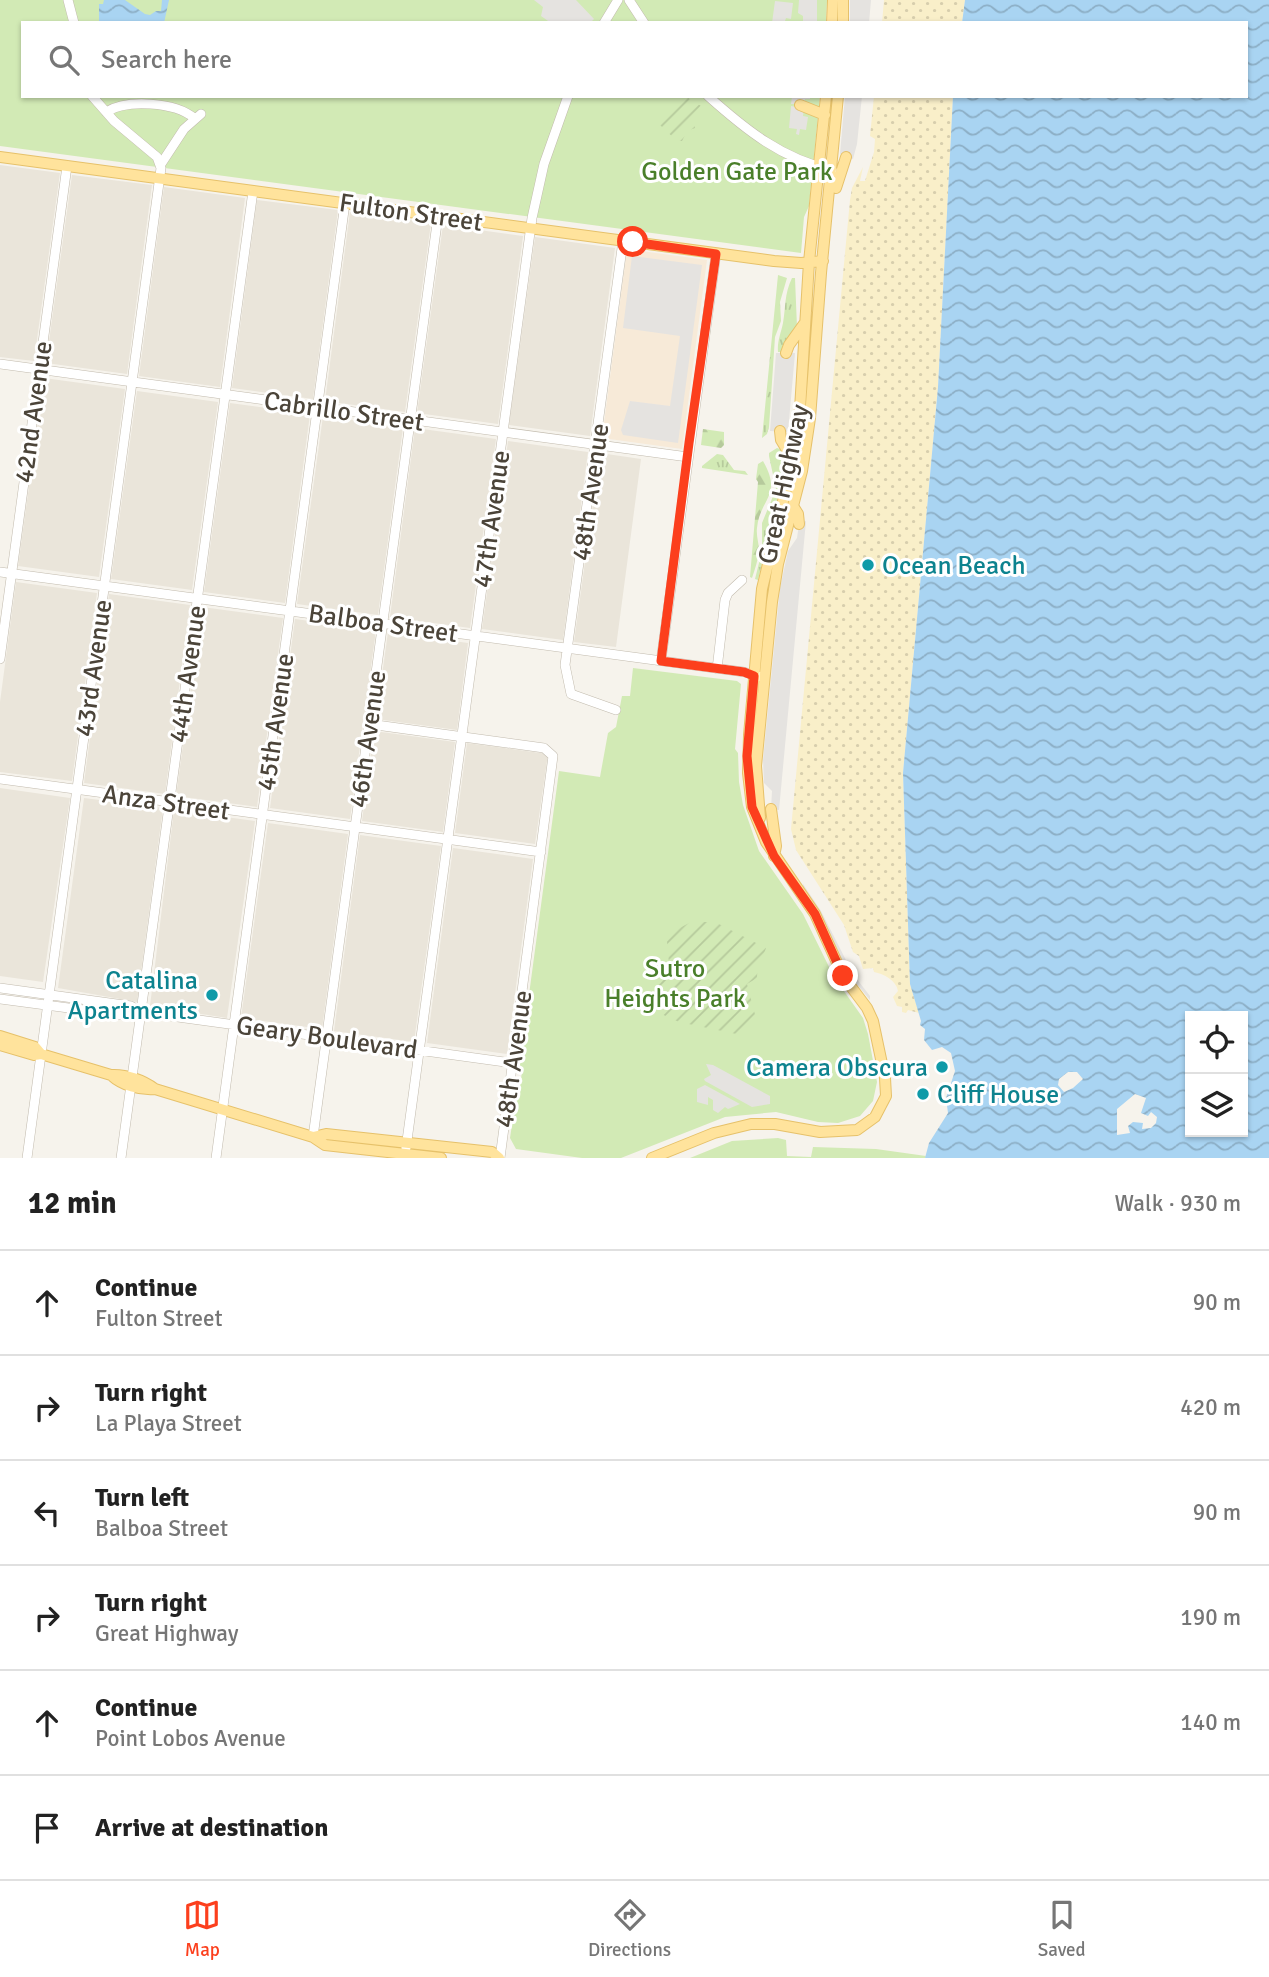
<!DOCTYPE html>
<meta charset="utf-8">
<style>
:root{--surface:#fff;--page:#f6f6f6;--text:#222;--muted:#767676;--line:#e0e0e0;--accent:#fc3f1d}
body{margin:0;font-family:Signika,sans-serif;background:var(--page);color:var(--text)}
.controls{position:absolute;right:21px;bottom:21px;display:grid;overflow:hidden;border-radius:0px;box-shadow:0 2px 5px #0004}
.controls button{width:63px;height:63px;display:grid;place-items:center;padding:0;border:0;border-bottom:2px solid var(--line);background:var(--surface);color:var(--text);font:35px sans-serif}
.stop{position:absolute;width:21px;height:21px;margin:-16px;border:5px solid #fc3f1d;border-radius:50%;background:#fff}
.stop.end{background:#fc3f1d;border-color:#fff;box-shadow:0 2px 7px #0008}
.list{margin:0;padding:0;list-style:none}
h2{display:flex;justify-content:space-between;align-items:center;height:91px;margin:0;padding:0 28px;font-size:30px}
h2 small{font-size:23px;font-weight:400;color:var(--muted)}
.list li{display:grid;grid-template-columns:46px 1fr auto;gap:21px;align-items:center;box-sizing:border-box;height:105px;padding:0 28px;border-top:2px solid var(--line)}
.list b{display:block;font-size:26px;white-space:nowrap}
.list p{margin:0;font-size:23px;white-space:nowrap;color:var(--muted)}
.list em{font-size:23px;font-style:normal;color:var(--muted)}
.icon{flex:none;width:38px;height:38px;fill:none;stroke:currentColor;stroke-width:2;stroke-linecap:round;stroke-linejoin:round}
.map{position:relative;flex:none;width:1269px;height:1158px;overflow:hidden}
.search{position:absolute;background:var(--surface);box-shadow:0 2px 5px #0004;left:21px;right:21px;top:21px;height:77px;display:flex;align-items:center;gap:18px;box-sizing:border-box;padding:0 24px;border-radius:0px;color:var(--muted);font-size:26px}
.sheet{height:721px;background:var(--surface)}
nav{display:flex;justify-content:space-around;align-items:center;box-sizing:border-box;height:98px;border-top:2px solid var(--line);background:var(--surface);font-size:19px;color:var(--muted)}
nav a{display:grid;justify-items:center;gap:4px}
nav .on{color:var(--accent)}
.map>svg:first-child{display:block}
</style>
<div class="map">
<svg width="1269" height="1158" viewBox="0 0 1269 1158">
<defs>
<pattern id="grass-tufts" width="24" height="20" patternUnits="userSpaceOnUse" patternTransform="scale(1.75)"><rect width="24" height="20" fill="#d2eab5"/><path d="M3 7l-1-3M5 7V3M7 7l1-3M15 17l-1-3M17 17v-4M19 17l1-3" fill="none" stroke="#b6ca9c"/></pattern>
<pattern id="forest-firs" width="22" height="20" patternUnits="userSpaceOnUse" patternTransform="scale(1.75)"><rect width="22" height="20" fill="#d2eab5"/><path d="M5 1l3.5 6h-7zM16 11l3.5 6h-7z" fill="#b6ca9c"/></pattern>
<pattern id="sand-dots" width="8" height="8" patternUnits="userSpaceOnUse" patternTransform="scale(1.75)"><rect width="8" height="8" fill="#f9efc9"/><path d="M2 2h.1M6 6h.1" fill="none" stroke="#d7cead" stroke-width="1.8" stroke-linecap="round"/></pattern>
<pattern id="garden-furrows" width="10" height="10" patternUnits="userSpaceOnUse" patternTransform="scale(1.75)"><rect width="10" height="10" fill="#d2eab5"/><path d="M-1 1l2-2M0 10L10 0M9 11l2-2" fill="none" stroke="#b6ca9c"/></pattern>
<pattern id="water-waves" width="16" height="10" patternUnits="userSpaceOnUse" patternTransform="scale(1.75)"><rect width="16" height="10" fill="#a9d4f2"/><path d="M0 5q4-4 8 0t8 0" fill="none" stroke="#8caec5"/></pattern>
</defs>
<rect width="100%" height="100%" fill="#f6f3ec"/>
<path fill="#eae5da" d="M0,165L60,173L34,361L0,357Z
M72,175L152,185L127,374L46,363Z
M164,187L245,198L220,387L139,376Z
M257,200L338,210L313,399L232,388Z
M350,212L431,223L405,412L325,401Z
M443,225L523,236L498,424L417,413Z
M535,237L615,248L590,436L509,425Z
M44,378L125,389L99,577L18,566Z
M137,391L218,402L192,590L111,579Z
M230,403L310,414L285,603L204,592Z
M323,416L403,427L378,615L297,604Z
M415,428L496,439L470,628L390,617Z
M508,441L588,452L563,640L482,629Z
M600,453L641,459L616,647L574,642Z
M16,582L97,593L72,781L0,772V702Z
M109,594L190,605L165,794L84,783Z
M202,607L283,618L257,807L176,796Z
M295,619L376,630L350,819L270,808Z
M388,632L468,643L457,730L376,719Z
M374,731L455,742L443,832L362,821Z
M467,743L548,754L535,844L455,833Z
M0,788L70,798L43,982L0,976Z
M84,798L163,808L137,1002L58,988Z
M174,810L255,821L227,1018L150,1006Z
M268,823L348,834L322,1029L241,1018Z
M360,835L441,846L414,1042L334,1031Z
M453,848L533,859L507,1054L427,1043Z"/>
<path fill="#f7ead8" d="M627,249L707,260L682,449L602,438Z"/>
<path fill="url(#grass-tufts)" d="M778,275L787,278L780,302L781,321L775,337L769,427L767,434L762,438Z
M792,278H795L797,327L784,352H778C777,341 781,333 783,323C786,306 784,295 792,278Z
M777,448L783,450L787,461L758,580L755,579L762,551V523L776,489L769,456V453Z
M717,454L723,455L734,470L745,471L748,475L702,468V466Z"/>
<path fill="url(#forest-firs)" d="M703,429L724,432V445L721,448L701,445Z
M763,461C783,496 760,498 757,528C756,536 759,543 759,551C758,560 755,569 752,578L750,577L758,482L756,479L758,464Z"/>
<path fill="url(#sand-dots)" d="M884,0H965L962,23H882Z
M874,96H953L938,387L903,773L910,984L919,1013L908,1010L906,1013L902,1012V1007L897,1006L893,997L898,991C896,980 884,974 874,972L873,968L863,969L859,956L853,952L844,925L796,850L791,829L850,200L852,188L863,167L860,181H865L874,152L875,139L870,136Z"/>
<path fill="#d2eab5" d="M0,0H827L826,23H23V96H820L809,206L804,217L801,253L0,146Z
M633,668L737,681L741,684L735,749L738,753L739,782L743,805L759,851L803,914L834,977L863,1018L868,1034L877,1082L873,1101L860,1116L838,1123L818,1122L776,1112L725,1117L621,1158H582L516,1149L510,1138L517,1091H519L522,1072L519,1071L522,1047L559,771L600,777L608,733L616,727L622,696H630Z
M778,1138L786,1140L787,1156L811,1157L813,1147L876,1149L926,1156L925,1158H690L732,1141Z"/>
<path fill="url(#garden-furrows)" d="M685,96L701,106L693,119L695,128L687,131L682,141H677L660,125L677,98Z
M691,922H715L766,948C763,958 757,967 757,978L747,984L757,1022L746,1036L679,1022L646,1007L669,964L667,941L672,932Z"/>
<path fill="#e5e3e0" d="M534,0H576L594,19L590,23H551L541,16L543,7Z
M799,0H817V23H803V16L798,13Z
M850,0H871L869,23H850Z
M775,1L793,3L791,19L786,18L785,21L795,23H772Z
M792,96H810V99H805L803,116L808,117L806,130L800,129L799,135L796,134L797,129L789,128L791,106L796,107V104H791Z
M845,96H862L857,144L853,159L840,154Z
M632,256L702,265L678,443L623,435L621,430L630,401L670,406L680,336L623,328Z
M776,353H795L788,432L770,431Z
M806,521L779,810L771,809L772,791L764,783L763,760L780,588L788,551L797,538L799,524Z
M803,884L821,911L853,974L870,996V1000L850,976L803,890Z
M706,1064L713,1065L770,1096V1104L752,1107L705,1081L704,1079L711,1075Z
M705,1085L740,1104L728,1109L725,1107L718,1113L713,1110V1100L708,1097V1105L697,1102V1089Z"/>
<path fill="url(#water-waves)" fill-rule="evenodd" d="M104,0H125L145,14L150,15L156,11H161L162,0H169L164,23H99V4H103Z
M965,0H1269V1158H925L929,1143L948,1113L946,1098L955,1071L951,1053L942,1047L932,1050L924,1040L925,1029L920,1025L921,1021L910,984L903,773L938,387L953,96H1246V23H962ZM1190,1016H1243V1132H1190ZM1068,1072H1077L1083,1079L1073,1088L1064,1092L1058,1085L1059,1079ZM1135,1094L1146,1098L1141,1113L1148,1116L1151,1112L1157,1117L1156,1123L1151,1128L1142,1129L1143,1123L1133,1122L1128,1126L1130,1133L1117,1135V1109Z"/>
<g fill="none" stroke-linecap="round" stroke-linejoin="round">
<defs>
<path id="minor" d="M68,0L74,23
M629,0L644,23
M604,23L618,0
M708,96C746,130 782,159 832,170
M106,112C127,99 175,102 194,118
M161,164L184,129L201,114
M0,364L688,457
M0,572L744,672L761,677
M0,659L67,166
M661,661L716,254
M717,669L725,600L728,593L742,580
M616,710L571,694L565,665L623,241
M369,724L544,748L553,756L500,1158
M0,779L541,852
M0,988L131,1006L141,1012L512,1063
M0,999L129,1016L141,1012
M313,1137L438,216
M406,1148L532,218L544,164L568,96
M27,1158L161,168L157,157L114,121L92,96
M121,1158L253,191
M216,1158L345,203"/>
<path id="major" d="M832,23L833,0
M843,23V0
M800,105L825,115
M0,157L774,261L801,263L823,261
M836,188L846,157
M786,353L789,345L804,324
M780,431L781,440L793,460
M793,506L798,514L799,524
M771,809L776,846L774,856
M760,818L756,766L772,602L778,564L802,471L810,418L821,273L838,96
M0,1036L35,1047L41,1054
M0,1045L34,1055L41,1054L111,1075C126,1074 143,1080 155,1089L313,1137L325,1145L441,1158
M111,1075C123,1086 140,1090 155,1089
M313,1137L326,1134L492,1152L499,1158
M652,1158L714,1133L751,1124H775L820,1132L857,1130L875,1117L886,1096L885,1078L873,1021L867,1008L843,976L815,914L766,842L752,807L748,773L749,735L762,589L790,472L800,409L809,262L826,96"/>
</defs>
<use href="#minor" stroke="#c2bbae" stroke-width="10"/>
<use href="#major" stroke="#e6c16a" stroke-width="12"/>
<use href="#minor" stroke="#fff" stroke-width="9"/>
<use href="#major" stroke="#ffe39c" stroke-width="10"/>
</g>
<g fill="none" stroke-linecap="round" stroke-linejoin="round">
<path stroke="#fc3f1d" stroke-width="9" d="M633,242L716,254L689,443L661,661L744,672L754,676L747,756L752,807L774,856L815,914L843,976"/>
</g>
<g fill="#0f9aa8" stroke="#fff" stroke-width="2.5">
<circle cx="868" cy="565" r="7"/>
<circle cx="212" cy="995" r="7"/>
<circle cx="942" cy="1067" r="7"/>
<circle cx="923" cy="1094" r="7"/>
</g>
<g text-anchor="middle" stroke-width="6" stroke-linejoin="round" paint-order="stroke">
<g font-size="26" fill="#4a7f2a" stroke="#fff">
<text x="737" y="180">Golden Gate Park</text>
<text x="675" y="977">Sutro<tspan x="675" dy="30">Heights Park</tspan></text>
</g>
<g font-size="26" fill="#4b4439" stroke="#fff">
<text transform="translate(411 212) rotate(8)" y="9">Fulton Street</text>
<text transform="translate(344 411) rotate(8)" y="9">Cabrillo Street</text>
<text transform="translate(33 412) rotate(-82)" y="9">42nd Avenue</text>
<text transform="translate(783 484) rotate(-78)" y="9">Great Highway</text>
<text transform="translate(590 492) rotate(-82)" y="9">48th Avenue</text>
<text transform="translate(491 519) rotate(-82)" y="9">47th Avenue</text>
<text transform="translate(383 623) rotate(8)" y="9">Balboa Street</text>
<text transform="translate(93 668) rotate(-82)" y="9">43rd Avenue</text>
<text transform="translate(187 674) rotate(-82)" y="9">44th Avenue</text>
<text transform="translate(275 722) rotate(-82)" y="9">45th Avenue</text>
<text transform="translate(367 739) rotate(-82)" y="9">46th Avenue</text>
<text transform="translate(166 802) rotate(8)" y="9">Anza Street</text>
<text transform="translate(327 1037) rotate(8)" y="9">Geary Boulevard</text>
<text transform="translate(513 1059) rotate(-82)" y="9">48th Avenue</text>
</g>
<g font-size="26" fill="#0d838f" stroke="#fff" text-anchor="start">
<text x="882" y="574">Ocean Beach</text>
<text x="198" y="989" text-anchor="end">Catalina<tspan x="198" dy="30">Apartments</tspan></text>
<text x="928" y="1076" text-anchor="end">Camera Obscura</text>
<text x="937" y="1103">Cliff House</text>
</g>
</g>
</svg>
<div class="controls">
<button><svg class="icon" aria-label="locate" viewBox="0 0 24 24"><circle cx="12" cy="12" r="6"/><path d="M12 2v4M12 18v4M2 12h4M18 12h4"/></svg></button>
<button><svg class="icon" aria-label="layers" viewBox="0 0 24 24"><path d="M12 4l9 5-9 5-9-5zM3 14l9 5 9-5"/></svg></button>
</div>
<div class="stop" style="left:633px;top:242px"></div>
<div class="stop end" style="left:843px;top:976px"></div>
<div class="search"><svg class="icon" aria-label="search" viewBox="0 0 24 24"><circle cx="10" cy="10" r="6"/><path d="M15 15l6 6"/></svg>Search here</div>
</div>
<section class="sheet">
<h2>12 min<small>Walk · 930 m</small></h2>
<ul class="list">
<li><svg class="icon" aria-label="ahead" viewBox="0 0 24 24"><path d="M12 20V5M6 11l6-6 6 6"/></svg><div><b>Continue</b><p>Fulton Street</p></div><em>90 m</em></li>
<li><svg class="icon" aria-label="right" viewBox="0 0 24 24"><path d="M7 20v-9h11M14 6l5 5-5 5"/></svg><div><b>Turn right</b><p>La Playa Street</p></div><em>420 m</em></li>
<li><svg class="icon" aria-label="left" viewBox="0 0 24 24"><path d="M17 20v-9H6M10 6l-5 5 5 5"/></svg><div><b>Turn left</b><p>Balboa Street</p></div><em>90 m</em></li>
<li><svg class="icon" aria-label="right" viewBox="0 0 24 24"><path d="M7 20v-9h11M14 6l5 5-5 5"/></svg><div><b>Turn right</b><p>Great Highway</p></div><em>190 m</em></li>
<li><svg class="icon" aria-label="ahead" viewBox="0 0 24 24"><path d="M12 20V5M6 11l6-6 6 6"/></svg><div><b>Continue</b><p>Point Lobos Avenue</p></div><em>140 m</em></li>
<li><svg class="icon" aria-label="arrive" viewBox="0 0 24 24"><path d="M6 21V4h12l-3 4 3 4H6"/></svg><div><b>Arrive at destination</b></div></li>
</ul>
</section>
<nav>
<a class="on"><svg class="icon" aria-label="map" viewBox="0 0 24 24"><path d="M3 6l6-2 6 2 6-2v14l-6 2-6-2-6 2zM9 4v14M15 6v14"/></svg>Map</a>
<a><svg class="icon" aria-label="directions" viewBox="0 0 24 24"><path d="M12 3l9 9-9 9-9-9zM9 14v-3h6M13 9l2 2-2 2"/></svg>Directions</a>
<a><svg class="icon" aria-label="saved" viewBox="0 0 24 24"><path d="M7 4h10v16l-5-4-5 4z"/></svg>Saved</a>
</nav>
